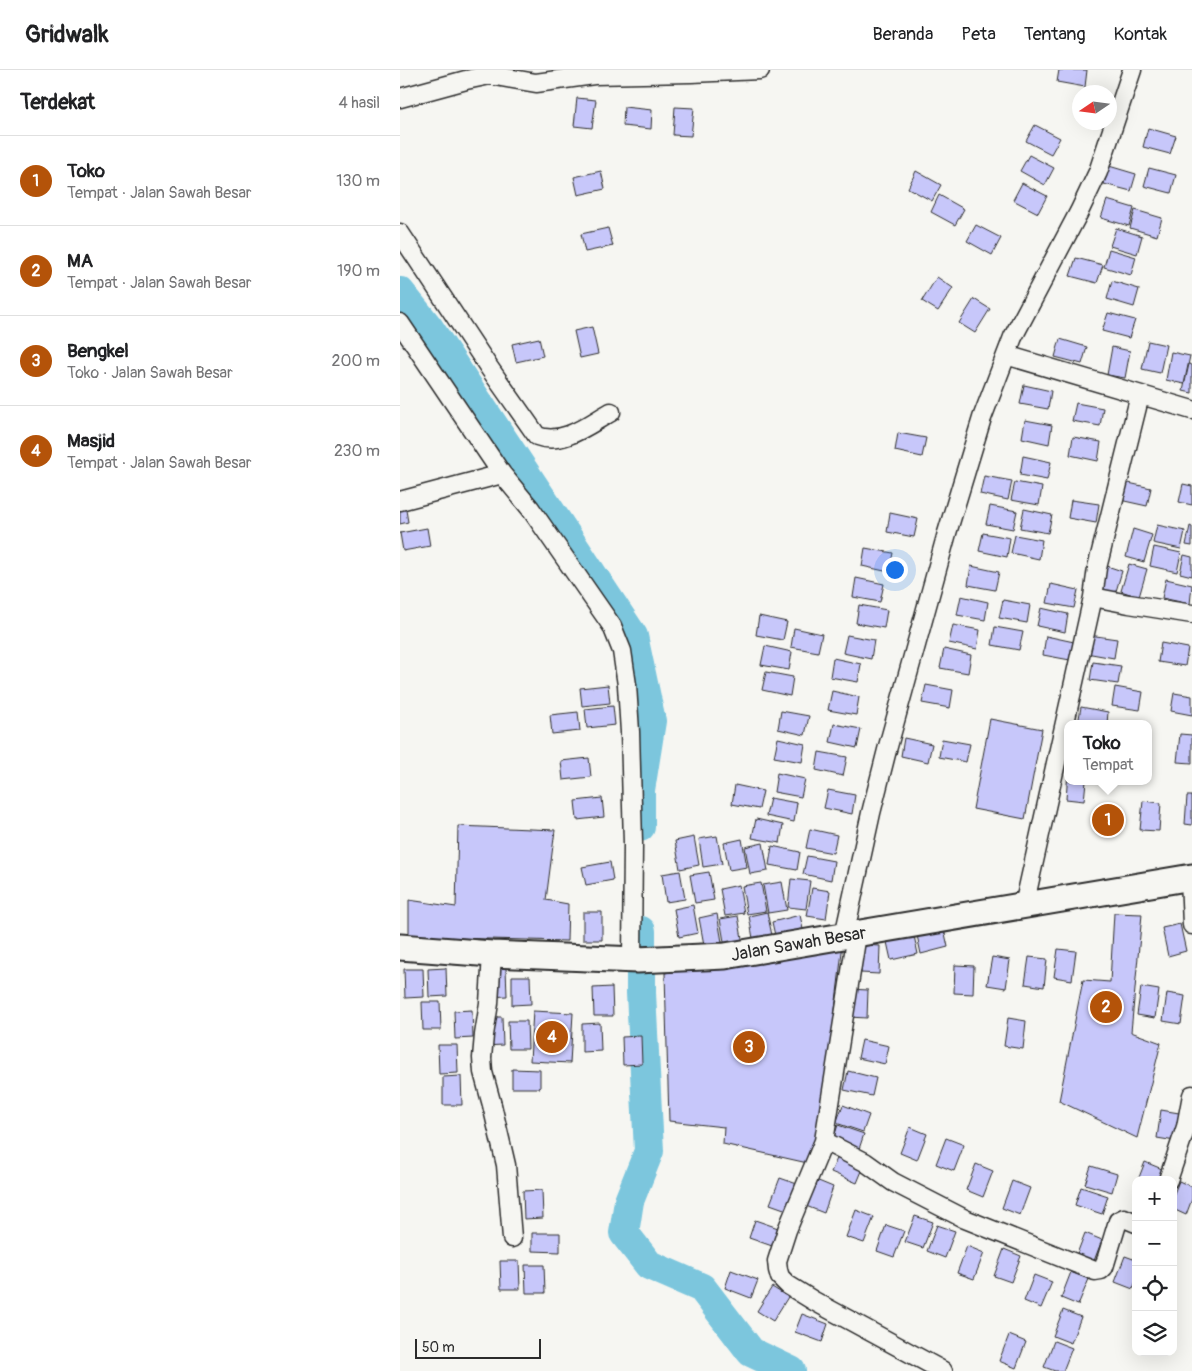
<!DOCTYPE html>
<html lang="id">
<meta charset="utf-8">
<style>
:root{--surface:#fff;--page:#f2f2f2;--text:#202124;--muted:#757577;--line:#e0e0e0;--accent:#b45309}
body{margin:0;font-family:Pangolin,sans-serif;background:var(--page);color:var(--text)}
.controls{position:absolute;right:15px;bottom:15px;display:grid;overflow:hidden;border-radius:10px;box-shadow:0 5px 20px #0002}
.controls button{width:45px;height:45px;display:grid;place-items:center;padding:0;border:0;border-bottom:1px solid var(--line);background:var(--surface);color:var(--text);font:25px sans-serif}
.compass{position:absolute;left:672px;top:15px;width:45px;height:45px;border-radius:50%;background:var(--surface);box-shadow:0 5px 20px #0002;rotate:257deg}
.scale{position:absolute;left:15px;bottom:12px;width:126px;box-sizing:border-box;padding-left:5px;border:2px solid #2b2b2b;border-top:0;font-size:14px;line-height:18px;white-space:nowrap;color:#2b2b2b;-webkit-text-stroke:4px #f6f6f2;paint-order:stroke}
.you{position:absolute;left:494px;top:499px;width:18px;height:18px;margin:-12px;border:4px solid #fff;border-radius:50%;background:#1a73e8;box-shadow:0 0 0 8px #1a73e833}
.badge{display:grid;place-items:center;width:32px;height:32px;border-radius:50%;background:var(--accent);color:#fff;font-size:16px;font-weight:700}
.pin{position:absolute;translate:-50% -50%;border:2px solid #fff;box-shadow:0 1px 5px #0006}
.popup{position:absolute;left:664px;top:650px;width:88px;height:65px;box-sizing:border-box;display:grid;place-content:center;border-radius:10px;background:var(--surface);filter:drop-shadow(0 1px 4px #0005);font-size:16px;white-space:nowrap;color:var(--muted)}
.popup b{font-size:19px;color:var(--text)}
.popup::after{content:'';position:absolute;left:50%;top:100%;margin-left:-10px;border:10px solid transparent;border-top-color:var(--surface)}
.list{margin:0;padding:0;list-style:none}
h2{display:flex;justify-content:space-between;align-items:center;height:65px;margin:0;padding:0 20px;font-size:21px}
h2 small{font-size:16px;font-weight:400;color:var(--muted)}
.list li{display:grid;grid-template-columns:32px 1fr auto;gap:15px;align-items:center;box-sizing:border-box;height:90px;padding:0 20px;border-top:1px solid var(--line)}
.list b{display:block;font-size:19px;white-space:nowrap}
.list p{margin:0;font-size:16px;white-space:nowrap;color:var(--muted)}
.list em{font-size:16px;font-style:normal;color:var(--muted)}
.icon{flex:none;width:28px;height:28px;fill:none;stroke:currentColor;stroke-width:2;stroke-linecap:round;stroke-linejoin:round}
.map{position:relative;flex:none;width:792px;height:1301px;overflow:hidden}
header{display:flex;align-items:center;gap:30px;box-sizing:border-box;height:70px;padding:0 25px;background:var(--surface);border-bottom:1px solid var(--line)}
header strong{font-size:24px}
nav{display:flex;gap:28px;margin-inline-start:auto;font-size:18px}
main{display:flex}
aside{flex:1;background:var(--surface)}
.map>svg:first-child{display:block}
</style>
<header>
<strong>Gridwalk</strong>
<nav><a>Beranda</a><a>Peta</a><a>Tentang</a><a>Kontak</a></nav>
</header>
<main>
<aside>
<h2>Terdekat<small>4 hasil</small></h2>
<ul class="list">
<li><span class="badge">1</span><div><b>Toko</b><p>Tempat · Jalan Sawah Besar</p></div><em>130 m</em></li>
<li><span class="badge">2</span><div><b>MA</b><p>Tempat · Jalan Sawah Besar</p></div><em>190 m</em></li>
<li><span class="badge">3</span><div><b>Bengkel</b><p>Toko · Jalan Sawah Besar</p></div><em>200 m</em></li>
<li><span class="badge">4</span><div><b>Masjid</b><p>Tempat · Jalan Sawah Besar</p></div><em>230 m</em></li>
</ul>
</aside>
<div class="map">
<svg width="792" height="1301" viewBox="0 0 792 1301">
<rect width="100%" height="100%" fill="#f6f6f2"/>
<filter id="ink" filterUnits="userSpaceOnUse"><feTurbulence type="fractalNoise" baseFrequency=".02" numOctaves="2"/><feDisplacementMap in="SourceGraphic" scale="10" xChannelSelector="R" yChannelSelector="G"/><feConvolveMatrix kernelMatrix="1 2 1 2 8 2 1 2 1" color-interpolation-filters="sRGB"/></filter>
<g filter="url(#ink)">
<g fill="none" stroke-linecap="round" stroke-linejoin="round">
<path stroke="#7cc6dd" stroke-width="30" d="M0,222L29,258L233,566L251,651L240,720V757
M241,861V923L249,1081L229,1131L224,1163L249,1195L302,1218L351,1282L391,1301"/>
</g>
<path fill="#c7c7fa" stroke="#2b2b2b" d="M659,0H687L685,17L657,12Z
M177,28L196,30L192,58L174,56Z
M224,37L252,40L251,59L223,56Z
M275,37L294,38L291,66L273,65Z
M635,55L660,68L651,84L626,71Z
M748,58L776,66L770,84L743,77Z
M629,85L654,98L645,115L620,101Z
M709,96L736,104L731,121L704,114Z
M749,98L776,105L771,123L744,116Z
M201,101L205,119L178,125L174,107Z
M516,101L541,115L532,131L508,118Z
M622,113L647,126L638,143L613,130Z
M539,125L564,139L555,155L531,142Z
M707,130L734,138L729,156L701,148Z
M735,140L762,148L757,166L730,158Z
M576,155L601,168L592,185L567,171Z
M208,158L213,176L185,182L181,164Z
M716,158L742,166L737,184L710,176Z
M709,179L736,187L731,205L704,197Z
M676,188L703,195L697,213L670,206Z
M537,207L553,218L538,241L522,231Z
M712,211L739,219L734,237L707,229Z
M574,229L590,239L575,263L559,253Z
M708,243L735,250L729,268L702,261Z
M192,257L198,284L180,288L174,261Z
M139,268L143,286L116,292L112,274Z
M660,269L687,277L682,294L655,287Z
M748,271L766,275L760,303L742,299Z
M712,277L730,281L725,308L707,305Z
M771,282L790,286L784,314L766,310Z
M789,294L792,295V323L783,321Z
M624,315L651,321L648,339L620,334Z
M676,333L703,338L700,356L672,351Z
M625,350L652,355L649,374L622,368Z
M498,363L526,368L522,387L495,381Z
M673,367L701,372L698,391L670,385Z
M623,386L651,392L647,410L620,405Z
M584,406L612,411L608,430L580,424Z
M615,412L642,417L639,435L611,430Z
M724,412L751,418L747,436L720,430Z
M783,414L792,416V435L779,432Z
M671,430L699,434L696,453L668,448Z
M5,434L8,452L0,454V435Z
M590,436L617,441L613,459L586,454Z
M624,439L652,445L648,463L620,458Z
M490,443L518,449L514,467L487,462Z
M757,455L785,461L781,479L753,473Z
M790,456L792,457V476L786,475Z
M27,458L30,476L3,481L0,463Z
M733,459L752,465L744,492L726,487Z
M583,463L610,468L607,487L579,481Z
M615,465L642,470L639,489L611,483Z
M754,477L781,483L777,502L750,496Z
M465,478L493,483L489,502L462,496Z
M784,485L792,487V506L780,503Z
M729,494L747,499L739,527L721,521Z
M704,495L722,501L714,528L696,522Z
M571,496L599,502L595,520L568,515Z
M456,508L484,514L480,532L453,527Z
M766,509L792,515L790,534L762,528Z
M651,514L678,520L674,538L647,533Z
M561,526L588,532L585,550L557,545Z
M603,530L630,535L627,553L599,548Z
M459,535L487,540L484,558L456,553Z
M641,538L668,544L665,562L637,556Z
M359,546L387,552L383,570L356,565Z
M553,555L580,560L577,579L549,573Z
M595,557L623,562L619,580L592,575Z
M394,558L422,564L418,582L391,577Z
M447,565L474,570L471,589L443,583Z
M689,565L717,569L714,588L686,583Z
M646,566L674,572L670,590L643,585Z
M761,573L788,578L785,596L758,592Z
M365,576L392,582L389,600L361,595Z
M544,579L571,585L568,603L540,598Z
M433,588L461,594L458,612L430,607Z
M693,592L721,596L718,614L690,610Z
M366,602L393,607L390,626L362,620Z
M208,615L210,633L182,636L180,618Z
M526,615L553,620L550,638L522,633Z
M715,617L743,622L740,640L712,636Z
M432,621L459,627L456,645L428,640Z
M774,623L792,626V645L771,641Z
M213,636L215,655L187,658L185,639Z
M681,637L708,642L707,654H678Z
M381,641L409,646L405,665L378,659Z
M178,642L180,661L152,664L150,645Z
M590,649L642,659L625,749L573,739Z
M434,654L461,659L457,678L430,672Z
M780,664L792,665V693L777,692Z
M378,668L405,674L402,692L374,687Z
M504,668L532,674L528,692L501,686Z
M542,669L570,674L566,692L539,687Z
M419,682L447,687L443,706L416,700Z
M189,688L191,707L163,710L161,691Z
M668,701V711H686L684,731L666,729Z
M377,703L405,709L401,727L374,722Z
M335,715L363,721L359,739L332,734Z
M428,720L455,725L452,744L424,738Z
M787,726H792V755L785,754Z
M202,728L204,747L177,750L175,731Z
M370,728L397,733L394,752L366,746Z
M743,731L761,733L759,761L740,760Z
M700,735L719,736L717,764L698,763Z
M356,749L383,755L380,773L352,768Z
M58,756L155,760L146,830L168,834L167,871L9,867V830L56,837Z
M410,759L437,765L433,783L406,778Z
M317,766L322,794L303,797L299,769Z
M294,767L299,795L280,799L275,771Z
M342,769L347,797L329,800L324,773Z
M363,773L368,801L350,804L345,777Z
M372,776L400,782L397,800L369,795Z
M407,786L434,791L431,810L403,804Z
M210,792L213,810L186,815L182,797Z
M280,801L285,829L266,832L262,804Z
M309,802L314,830L295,833L290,805Z
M391,809L410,811L406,839L388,837Z
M382,812L387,840L368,843L363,815Z
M361,813L366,841L347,844L342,816Z
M339,815L344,843L325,846L320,819Z
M412,818L430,821L426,849L407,846Z
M293,835L298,863L279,867L274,839Z
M183,842H202V870H183Z
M367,842L373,870L354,874L349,846Z
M714,843L742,844L731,962L761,973L737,1068L659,1031L683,910L710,912Z
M317,844L322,872L304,875L299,848Z
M400,845L404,864L376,870L372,852Z
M338,846L343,874L325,877L320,849Z
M780,854L786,881L768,886L762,858Z
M544,859L548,877L521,884L517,865Z
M514,866L518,884L491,890L487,872Z
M443,873L420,1065L412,1094L323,1074L324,1057L269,1051L265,903Z
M461,875L480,876L479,904L461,903Z
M658,879L676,881L672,910L654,907Z
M592,887L610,890L606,918L587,915Z
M629,887L647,889L644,917L625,914Z
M555,895L574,896L573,924L554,923Z
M46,898L47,926L29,927L28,899Z
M106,898L107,926L88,927L87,899Z
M4,899H23L24,927L5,928Z
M112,906H130L131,934L112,935Z
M212,917L213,946H194L193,918Z
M741,917L759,920L755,948L737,945Z
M449,919L468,920L467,948L448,947Z
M767,923L785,926L781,954L763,951Z
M22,932H40L41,960H23Z
M72,940L73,968L55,969L54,941Z
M133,941L173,943L170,993L130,991Z
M83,947H102L103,975L84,976Z
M608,948L626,951L623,979L604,976Z
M108,951H127L128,979H109Z
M200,953L201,981L182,982V954Z
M241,966L242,994L223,995L222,967Z
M462,970L489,976L485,994L458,988Z
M38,975H57L58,1003L39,1004Z
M112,999L140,1000V1018H112Z
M448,1001L476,1008L472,1026L444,1020Z
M61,1006L62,1035H43V1007Z
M443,1035L469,1045L463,1062L436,1053Z
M761,1040L779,1043L775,1071L757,1068Z
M438,1055L464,1064L458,1082L432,1072Z
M510,1057L527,1064L517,1090L500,1083Z
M546,1068L564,1075L554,1101L536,1094Z
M439,1084L464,1096L457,1113L431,1102Z
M745,1092L762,1099L758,1110H738Z
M576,1094L593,1101L583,1127L566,1120Z
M691,1096L717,1104L712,1122L685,1114Z
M380,1108L397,1114L387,1140L370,1134Z
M416,1110L433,1117L424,1143L406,1136Z
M612,1111L630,1118L620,1145L602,1138Z
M779,1111L792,1117V1129L786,1145L773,1139V1126Z
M681,1117L708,1126L702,1144L675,1135Z
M142,1120L143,1148L124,1149L123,1121Z
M456,1140L474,1147L464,1173L446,1167Z
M515,1146L533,1152L523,1178L505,1172Z
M355,1150L381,1159L375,1177L349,1168Z
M486,1155L504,1161L494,1187L477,1181Z
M537,1155L555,1161L545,1188L527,1181Z
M132,1163H160V1182L132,1181Z
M685,1163L702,1170L692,1196L675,1189Z
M567,1176L584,1183L574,1209L557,1203Z
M604,1179L621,1186L611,1212L594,1206Z
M725,1186L736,1190V1211L733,1219L715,1212Z
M100,1191H119L120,1219H101Z
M125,1195H144L145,1223H126Z
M331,1200L358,1210L351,1228L325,1218Z
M671,1202L689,1209L678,1235L661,1228Z
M634,1205L652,1212L641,1238L624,1231Z
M372,1217L388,1227L373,1251L357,1241Z
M663,1240L681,1247L671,1273L653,1266Z
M402,1244L428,1254L422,1272L395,1262Z
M609,1265L626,1272L616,1298L599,1291Z
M654,1271L672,1278L663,1301H655L644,1297Z"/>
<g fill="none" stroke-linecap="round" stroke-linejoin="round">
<defs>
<path id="minor" d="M0,28L66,10L90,5L136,13L194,5L291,3L360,0
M0,163L90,299L137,366C163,376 189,354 211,342
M0,253L102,404L130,438L212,556L222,581L227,615L230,662L233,773L232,890
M606,285L792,340
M0,431L102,404
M693,527L729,534L792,544
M790,808L792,855
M624,836L693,527L697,498L740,325
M457,864L424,1071L387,1160L377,1191L378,1200L380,1207L388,1215L414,1231L543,1301
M444,866L471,743L487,680L547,463L582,348L613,267L679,142L698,102L732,0
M92,884L89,933L84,965L82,988L83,1002L92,1035L106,1095L112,1168
M424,1071L465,1092L493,1112L565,1149L695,1201L701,1200L704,1197L718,1151L724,1148L736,1153
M768,1110L786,1057L792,1025"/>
<g id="secondary">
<path id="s1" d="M0,877L92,884L237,890L325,886L792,807"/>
</g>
</defs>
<use href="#minor" stroke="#2b2b2b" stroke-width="21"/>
<use href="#secondary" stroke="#2b2b2b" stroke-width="29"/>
<use href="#minor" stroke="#f6f6f2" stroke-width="18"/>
<use href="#secondary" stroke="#f6f6f2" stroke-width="25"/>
</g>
</g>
<g text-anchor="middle" stroke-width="4.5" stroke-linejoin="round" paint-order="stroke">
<g font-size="18" fill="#2b2b2b" stroke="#f6f6f2">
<text dy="6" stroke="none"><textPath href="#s1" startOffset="400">Jalan Sawah Besar</textPath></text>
</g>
</g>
</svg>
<div class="controls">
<button>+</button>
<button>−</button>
<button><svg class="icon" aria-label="locate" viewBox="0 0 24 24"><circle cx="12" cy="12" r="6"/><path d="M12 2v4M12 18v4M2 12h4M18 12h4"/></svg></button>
<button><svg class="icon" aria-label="layers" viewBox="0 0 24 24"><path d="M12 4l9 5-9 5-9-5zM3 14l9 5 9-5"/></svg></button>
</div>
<svg class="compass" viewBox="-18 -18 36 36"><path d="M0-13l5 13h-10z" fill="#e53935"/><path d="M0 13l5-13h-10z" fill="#757577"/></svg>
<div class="scale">50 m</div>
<div class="you"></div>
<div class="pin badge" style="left:708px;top:750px">1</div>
<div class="popup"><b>Toko</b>Tempat</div>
<div class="pin badge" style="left:706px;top:937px">2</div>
<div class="pin badge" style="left:349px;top:977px">3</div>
<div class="pin badge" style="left:152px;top:967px">4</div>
</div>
</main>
